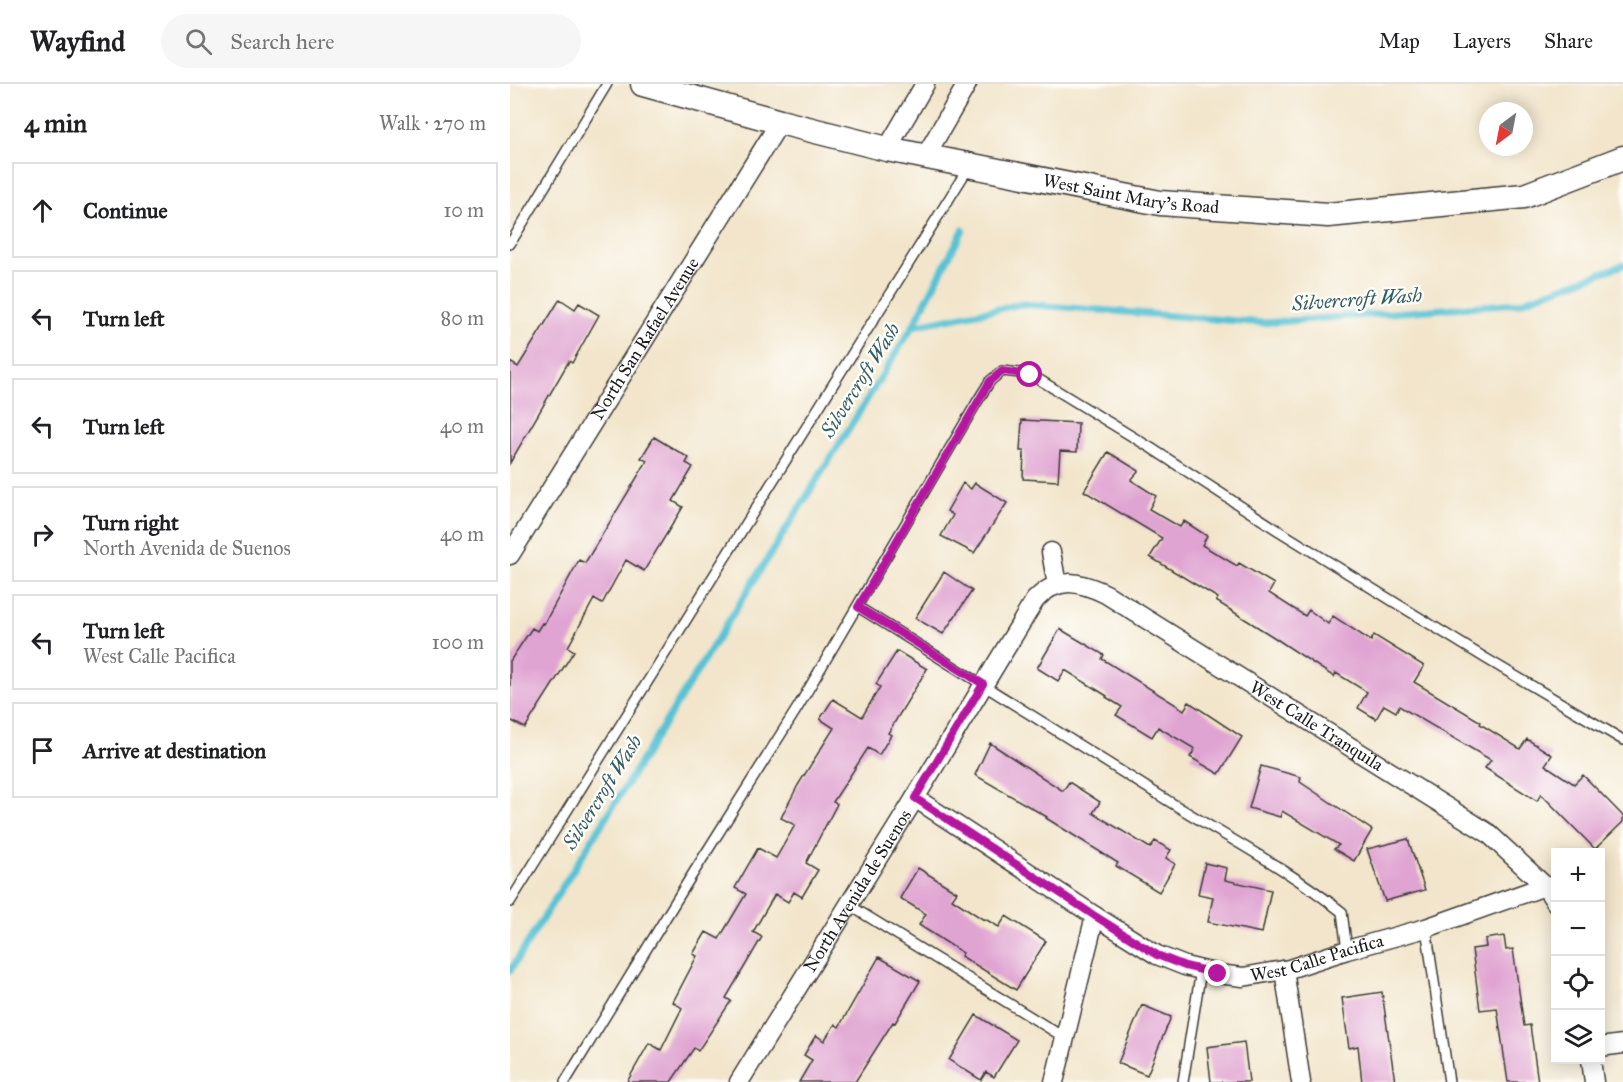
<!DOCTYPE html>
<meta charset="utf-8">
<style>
:root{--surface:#fff;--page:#f6f6f6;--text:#202124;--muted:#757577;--line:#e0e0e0}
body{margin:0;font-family:"IM FELL Great Primer",serif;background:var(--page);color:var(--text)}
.controls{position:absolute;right:18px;bottom:18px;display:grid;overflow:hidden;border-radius:0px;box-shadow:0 3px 15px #0003}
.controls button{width:54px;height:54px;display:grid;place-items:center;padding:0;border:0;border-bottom:2px solid var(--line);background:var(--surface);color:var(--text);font:30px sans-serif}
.compass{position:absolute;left:969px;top:18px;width:54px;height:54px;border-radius:50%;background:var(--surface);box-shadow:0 3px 15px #0003;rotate:212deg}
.stop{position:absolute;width:18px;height:18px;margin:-14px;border:4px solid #b5179e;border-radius:50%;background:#fff}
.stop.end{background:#b5179e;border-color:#fff;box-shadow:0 2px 6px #0008}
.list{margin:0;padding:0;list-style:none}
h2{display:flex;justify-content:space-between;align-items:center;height:78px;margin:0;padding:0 24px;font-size:26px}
h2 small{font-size:20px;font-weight:400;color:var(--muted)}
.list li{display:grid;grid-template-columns:39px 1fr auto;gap:18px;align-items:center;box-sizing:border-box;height:96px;margin:0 12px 12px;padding:0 12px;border:2px solid var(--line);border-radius:0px}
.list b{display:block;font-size:22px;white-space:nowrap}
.list p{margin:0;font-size:20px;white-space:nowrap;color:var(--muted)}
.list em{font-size:20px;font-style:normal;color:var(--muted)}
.icon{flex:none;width:33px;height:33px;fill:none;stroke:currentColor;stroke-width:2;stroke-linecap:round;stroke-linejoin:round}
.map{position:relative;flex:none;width:1113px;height:998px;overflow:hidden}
header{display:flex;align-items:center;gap:36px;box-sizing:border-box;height:84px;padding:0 30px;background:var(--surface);border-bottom:2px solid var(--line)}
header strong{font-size:28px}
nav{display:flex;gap:33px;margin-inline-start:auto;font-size:21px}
.search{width:420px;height:54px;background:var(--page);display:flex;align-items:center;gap:15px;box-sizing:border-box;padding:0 21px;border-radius:33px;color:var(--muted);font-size:22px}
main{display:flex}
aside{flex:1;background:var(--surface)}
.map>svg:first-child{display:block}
</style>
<header>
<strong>Wayfind</strong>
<div class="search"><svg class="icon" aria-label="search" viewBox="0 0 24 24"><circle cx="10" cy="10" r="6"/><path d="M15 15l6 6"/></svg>Search here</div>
<nav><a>Map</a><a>Layers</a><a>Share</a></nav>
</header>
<main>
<aside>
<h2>4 min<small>Walk · 270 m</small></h2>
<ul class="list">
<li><svg class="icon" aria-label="ahead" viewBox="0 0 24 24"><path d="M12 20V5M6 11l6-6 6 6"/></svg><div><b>Continue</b></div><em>10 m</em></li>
<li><svg class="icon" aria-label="left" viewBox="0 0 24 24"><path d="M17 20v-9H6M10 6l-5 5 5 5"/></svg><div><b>Turn left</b></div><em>80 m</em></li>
<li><svg class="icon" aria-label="left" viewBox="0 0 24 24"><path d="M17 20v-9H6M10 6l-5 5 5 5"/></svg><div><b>Turn left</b></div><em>40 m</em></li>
<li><svg class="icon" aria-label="right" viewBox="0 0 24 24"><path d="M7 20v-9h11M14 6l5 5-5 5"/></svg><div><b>Turn right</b><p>North Avenida de Suenos</p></div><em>40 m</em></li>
<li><svg class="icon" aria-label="left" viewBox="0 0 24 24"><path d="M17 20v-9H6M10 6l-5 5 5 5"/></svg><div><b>Turn left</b><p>West Calle Pacifica</p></div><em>100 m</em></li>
<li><svg class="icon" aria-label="arrive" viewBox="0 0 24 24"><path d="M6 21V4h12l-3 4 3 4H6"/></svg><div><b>Arrive at destination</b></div></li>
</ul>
</aside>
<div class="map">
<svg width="1113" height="998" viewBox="0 0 1113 998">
<rect width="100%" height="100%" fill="#fdfcf7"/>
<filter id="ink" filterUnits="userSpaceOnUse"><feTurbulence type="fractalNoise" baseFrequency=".0167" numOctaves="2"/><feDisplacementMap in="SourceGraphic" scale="12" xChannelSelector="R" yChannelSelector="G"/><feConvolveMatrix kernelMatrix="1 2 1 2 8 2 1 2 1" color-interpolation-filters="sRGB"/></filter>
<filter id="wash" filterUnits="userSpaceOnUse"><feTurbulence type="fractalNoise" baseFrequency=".008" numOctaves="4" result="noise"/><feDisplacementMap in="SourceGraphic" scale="24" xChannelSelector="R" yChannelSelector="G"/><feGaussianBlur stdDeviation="1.35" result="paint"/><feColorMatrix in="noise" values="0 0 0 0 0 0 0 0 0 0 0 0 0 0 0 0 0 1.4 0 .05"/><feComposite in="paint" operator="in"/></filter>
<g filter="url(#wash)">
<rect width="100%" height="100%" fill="#f2e5cb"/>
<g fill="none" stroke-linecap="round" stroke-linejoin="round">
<path stroke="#58c2d4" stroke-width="7" d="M403,242L453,146
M0,887L403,242L512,220L754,239L1008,219L1113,181"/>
</g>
<g id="blocks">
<path fill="#e0a4d2" d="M50,215L65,225L69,219L89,231L62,279L59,277L0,379V278L8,283Z
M512,336L568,339L567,368L550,367L548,397L513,395L514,367H510Z
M144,353L179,374L176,379L183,383L163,417L173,423L134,487L116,476L92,520L84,515L58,563L64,567L15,644L0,636V577L22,544L27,547L32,539L34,540L69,476L75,479L137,377L131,374Z
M598,368L629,387L621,396L646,412L639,425L670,443L674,437L697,452L692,461L727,482L729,479L764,500L759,509L795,532L799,526L818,540L823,532L861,557L864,551L914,582L904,598L971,638L970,640L1010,665L1017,655L1042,671L1035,681L1064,700L1073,691L1113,732V738L1085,765L1031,710L1027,717L975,684L981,676L889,622L886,628L874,621L866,635L848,624L857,608L826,589L824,593L762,552L706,517L708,514L640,473L652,454L574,407Z
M453,399L461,405L465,399L497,419L464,469L431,452L443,431L437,427Z
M434,488L462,507L433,550L405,534Z
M550,545L594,571L592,575L674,626L679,618L732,653L709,690L680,673L685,665L648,643L642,653L606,631L612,623L596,613L597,612L555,586L548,597L527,584Z
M387,567L417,585L378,649L381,651L369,671L358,664L323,718L327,720L296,779L308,786L292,813L284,808L278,818L265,810L243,848L252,853L216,914L221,917L188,967L184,964L161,998H117L139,959L151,966L172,924L163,918L187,872L183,870L196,848L209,855L236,810L225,804L248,764L266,774L285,741L271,734L288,701L324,644L310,635L323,615L352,633L370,603L366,600Z
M480,659L553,707L559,698L590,718L583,729L640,764L645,757L661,766L656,774L665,780L649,808L606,782L608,779L536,734L537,733L465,691Z
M751,682L791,693L790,698L862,746L844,777L824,765L829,761L772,727L770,733L739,724Z
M898,755L915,806L875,817L857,765Z
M695,779L717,784L715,796L761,806L752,849L698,838L703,813L688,810Z
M408,784L447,808L442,815L474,836L475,835L489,843L496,832L536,857L506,906L451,872L453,869L409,841L416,830L390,814Z
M994,852L996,866L1003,865L1014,942L1020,941L1028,998H998L987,924L970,926L962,865L976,863L975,855Z
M369,873L410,897L385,939L383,938L345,998H289L302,976L294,971L306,951L314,957L325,940L329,943Z
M872,908L885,998H852L848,962L839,964L832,914Z
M632,921L661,933L637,991L608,979Z
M466,931L507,956L484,993L476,988L471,996L439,976Z
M734,958L739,998H701L697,963Z"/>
</g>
</g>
<g filter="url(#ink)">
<use href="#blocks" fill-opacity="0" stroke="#3c3a36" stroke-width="1.5"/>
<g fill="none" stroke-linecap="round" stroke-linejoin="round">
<defs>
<path id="lane" d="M0,160L97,0
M348,523C452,587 556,653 660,718C718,754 778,785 832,828L837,866
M0,818L457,86L458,82
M339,821L555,954
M916,844L939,998
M55,998L177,799L288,623L467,318L480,297L492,287L520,290L641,364L769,447L975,574L1113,656
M673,998L691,886"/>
<g id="street">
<path d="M377,65L415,0"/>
<path d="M415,73L457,0"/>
<path d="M541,468L547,501"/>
<path id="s1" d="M0,471L270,38"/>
<path id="s2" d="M405,714L585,832L647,871L675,882L708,890L733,893L779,885L837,866L916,844L1035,802"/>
<path d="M774,886L791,998"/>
<path d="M1090,963L1113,960"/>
<path d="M1081,976L1084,998"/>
<path id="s3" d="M229,998L405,714L525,516C548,492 568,497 596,510L978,749L1035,802L1046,819"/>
<path d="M544,998L585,832"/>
</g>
<g id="secondary">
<path id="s4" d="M133,0L270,38L377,65L650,119L818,131L1014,112L1113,74"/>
</g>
</defs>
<use href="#lane" stroke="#3c3a36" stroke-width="12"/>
<use href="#street" stroke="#3c3a36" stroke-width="21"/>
<use href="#secondary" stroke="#3c3a36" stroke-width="27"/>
<use href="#lane" stroke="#fff" stroke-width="9"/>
<use href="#street" stroke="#fff" stroke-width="18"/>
<use href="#secondary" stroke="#fff" stroke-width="24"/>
</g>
</g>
<g fill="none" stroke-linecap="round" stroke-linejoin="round" filter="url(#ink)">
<path stroke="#b5179e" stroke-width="8" d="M520,291L492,287L480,297L348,523L473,600L405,714L585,832L647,871L675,882L708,890"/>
</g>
<g text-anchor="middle" stroke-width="5" stroke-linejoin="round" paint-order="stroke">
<g font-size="18" fill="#1c1c1c" stroke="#fdfcf7">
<text dy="6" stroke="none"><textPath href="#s4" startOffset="501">West Saint Mary's Road</textPath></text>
<text dy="6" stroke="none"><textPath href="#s1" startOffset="255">North San Rafael Avenue</textPath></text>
<text dy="6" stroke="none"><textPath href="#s3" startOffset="892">West Calle Tranquila</textPath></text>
<text dy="6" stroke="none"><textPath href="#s3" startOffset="225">North Avenida de Suenos</textPath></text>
<text dy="6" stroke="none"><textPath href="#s2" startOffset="454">West Calle Pacifica</textPath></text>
</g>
<g font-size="20" font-style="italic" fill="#345e66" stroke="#fdfcf7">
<text transform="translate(847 215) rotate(-4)" y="7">Silvercroft Wash</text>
<text transform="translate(350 296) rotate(-58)" y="7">Silvercroft Wash</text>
<text transform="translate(92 708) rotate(-58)" y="7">Silvercroft Wash</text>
</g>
</g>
</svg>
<div class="controls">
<button>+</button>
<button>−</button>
<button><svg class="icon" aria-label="locate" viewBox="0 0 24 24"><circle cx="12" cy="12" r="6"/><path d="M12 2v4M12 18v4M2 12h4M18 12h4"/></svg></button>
<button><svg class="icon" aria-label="layers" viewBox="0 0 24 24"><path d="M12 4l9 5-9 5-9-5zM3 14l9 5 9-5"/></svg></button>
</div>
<svg class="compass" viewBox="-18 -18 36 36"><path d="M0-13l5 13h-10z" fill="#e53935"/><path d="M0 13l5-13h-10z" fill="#757577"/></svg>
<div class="stop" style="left:520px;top:291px"></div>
<div class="stop end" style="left:708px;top:890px"></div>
</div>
</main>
